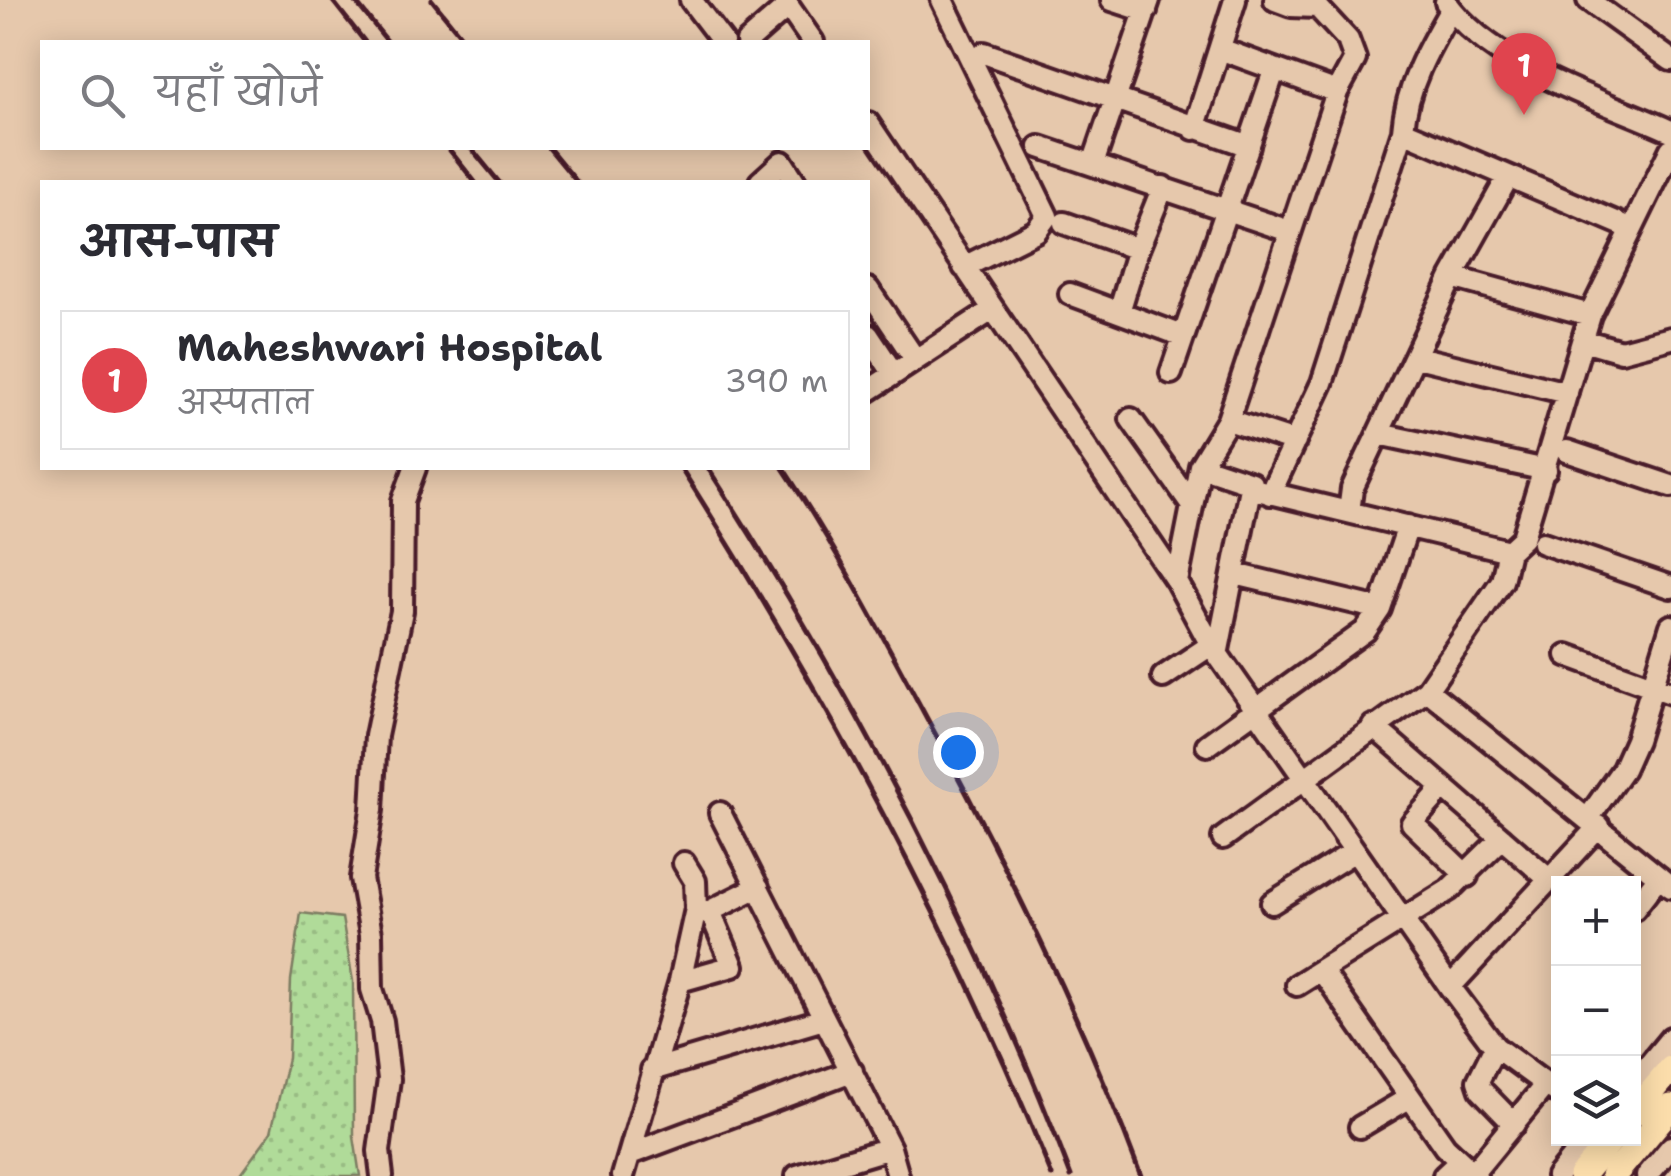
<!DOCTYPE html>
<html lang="hi">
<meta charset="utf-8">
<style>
:root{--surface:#fff;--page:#f2f2f3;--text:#2b2b33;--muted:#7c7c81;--line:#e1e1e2;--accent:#d1495b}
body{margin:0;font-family:"Shantell Sans","Playpen Sans Deva",sans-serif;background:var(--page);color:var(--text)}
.controls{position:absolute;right:30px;bottom:30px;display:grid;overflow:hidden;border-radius:0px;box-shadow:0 5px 25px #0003}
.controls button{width:90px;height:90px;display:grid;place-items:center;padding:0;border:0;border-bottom:2px solid var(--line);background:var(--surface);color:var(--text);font:50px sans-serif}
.you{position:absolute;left:958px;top:752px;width:35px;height:35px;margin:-25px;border:8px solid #fff;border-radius:50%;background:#1a73e8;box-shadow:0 0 0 15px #1a73e833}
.badge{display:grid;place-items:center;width:65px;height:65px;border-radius:50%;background:var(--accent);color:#fff;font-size:32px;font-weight:700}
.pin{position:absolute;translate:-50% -82px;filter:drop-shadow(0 2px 5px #0008)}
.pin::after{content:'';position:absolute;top:52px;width:35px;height:30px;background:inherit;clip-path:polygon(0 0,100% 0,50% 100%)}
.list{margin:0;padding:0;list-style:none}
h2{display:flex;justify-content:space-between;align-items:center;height:130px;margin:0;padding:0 40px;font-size:42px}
h2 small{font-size:32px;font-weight:400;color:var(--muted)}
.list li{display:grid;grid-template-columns:65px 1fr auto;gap:30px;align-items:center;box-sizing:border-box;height:140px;margin:0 20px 20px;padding:0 20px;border:2px solid var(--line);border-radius:0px}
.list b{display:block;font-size:38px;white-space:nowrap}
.list p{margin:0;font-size:32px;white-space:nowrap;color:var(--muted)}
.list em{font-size:32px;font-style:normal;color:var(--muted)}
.icon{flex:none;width:55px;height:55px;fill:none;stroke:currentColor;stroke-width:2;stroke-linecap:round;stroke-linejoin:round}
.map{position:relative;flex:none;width:1671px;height:1176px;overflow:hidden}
.search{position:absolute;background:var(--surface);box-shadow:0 5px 25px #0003;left:40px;top:40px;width:830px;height:110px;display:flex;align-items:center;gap:25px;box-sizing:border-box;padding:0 35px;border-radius:0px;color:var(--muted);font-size:38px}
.panel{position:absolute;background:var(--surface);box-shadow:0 5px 25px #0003;left:40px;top:180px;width:830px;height:290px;border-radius:0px}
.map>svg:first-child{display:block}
</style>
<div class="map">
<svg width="1671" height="1176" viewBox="0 0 1671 1176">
<defs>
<pattern id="grass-dots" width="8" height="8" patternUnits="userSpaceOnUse" patternTransform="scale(2.5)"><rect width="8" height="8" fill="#b0db99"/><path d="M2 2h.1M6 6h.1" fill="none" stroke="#99bc84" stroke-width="1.8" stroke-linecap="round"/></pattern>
</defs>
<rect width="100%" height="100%" fill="#e6c8ac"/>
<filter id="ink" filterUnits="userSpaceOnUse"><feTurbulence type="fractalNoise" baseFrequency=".01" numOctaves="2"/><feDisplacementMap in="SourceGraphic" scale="20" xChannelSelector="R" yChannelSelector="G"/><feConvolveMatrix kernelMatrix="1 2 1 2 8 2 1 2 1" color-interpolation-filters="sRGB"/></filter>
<g filter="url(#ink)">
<path fill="url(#grass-dots)" stroke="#7d7d62" stroke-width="2.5" d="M301,913L342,918L353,981L354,1137L360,1176H239L271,1132L288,1058L291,980Z"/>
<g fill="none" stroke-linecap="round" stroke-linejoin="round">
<defs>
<path id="minor" d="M691,0L723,42
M784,0L813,42
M942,0L1047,216L1036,231L964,267
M1112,0L1146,11
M1275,0L1291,6L1317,7
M1588,0L1671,60
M1446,2C1492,67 1600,99 1671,131
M747,42L788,6
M1220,49L1337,92
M984,53L1249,146
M868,123L1177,582L1211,645L1450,987L1495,1047L1558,1093
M1194,129L1235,0
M1403,131L1630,228
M1040,147L1289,231
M1093,164L1149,0
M760,182L782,162L795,182
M1064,223L1138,249L1163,187
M1452,277L1590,315
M868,289L915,359
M1070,294L1183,336
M1119,312L1138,249
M868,335L894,374
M1583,340L1621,351L1671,338
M1417,357L1567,393
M1171,373L1274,71
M868,391L992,310
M1131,419L1192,505
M1228,420L1295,442
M1379,434L1546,470
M1567,451L1671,486
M1200,466L1251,483L1218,650
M1249,488L1509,551L1523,538L1590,315L1671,149
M1270,494L1322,383L1403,131C1406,87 1429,47 1451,9
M1349,512L1352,489L1452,277L1507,179
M1543,543L1671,587
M1235,574L1380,609
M1177,582L1200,466L1228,420L1337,92L1355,59L1348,40L1311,0
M1567,655L1671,693
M1163,677L1211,645
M1427,690L1671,887
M1373,726L1551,881
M1207,745L1365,631L1380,609L1408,526
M1442,789L1412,823L1467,876
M720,813L890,1148L898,1176
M1589,817L1623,769L1636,740L1671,626
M1223,838L1427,690L1502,581L1509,551
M1272,903L1355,851
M1634,909L1659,877
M698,910L710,911L758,887
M1322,971L1445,1147L1476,1176
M680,981L733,966L710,911
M1297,985L1449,890L1502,838
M1450,987L1599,826
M1495,1047L1478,1081L1481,1090L1514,1124
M652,1070L824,1019
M1634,1083L1671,1038
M1360,1127L1409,1098
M630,1154L852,1071
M1473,1173L1546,1084
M382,1176L379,1151L389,1079L382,1021L372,989L371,934L361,878L372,810L376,736L402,611L403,501L415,468
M623,1176L680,981L696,909L695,881L684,863
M797,1176L890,1148
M1444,1176L1460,1161
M1557,1176L1588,1138
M1647,1176L1671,1147"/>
<path id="major" d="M1634,1113L1671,1069
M1581,1176L1612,1138
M1613,1176L1671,1107"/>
</defs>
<use href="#minor" stroke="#4a1f2b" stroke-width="28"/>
<use href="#major" stroke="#4a1f2b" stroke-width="32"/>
<use href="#minor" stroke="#e6c8ac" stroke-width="20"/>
<use href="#major" stroke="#fbddab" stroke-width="25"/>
<path stroke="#4a1f2b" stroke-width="5" d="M332,0L365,42
M354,0L388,42
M432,0L466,42
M448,148L475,182
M471,148L499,182
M549,148L577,182
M681,468C825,695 951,926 1052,1176
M708,468C852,691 977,928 1071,1176
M783,468C835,546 879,629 924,713C1005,863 1081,1016 1141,1176"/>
</g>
</g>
</svg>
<div class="controls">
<button>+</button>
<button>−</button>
<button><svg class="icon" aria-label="layers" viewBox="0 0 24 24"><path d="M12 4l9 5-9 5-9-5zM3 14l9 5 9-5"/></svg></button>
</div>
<div class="you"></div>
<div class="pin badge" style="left:1524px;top:115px;background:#e0444e">1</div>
<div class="search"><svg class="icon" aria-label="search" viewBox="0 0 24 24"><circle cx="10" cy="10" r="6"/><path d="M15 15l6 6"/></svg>यहाँ खोजें</div>
<section class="panel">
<h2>आस-पास<small></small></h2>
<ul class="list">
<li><span class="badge" style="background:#e0444e">1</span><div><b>Maheshwari Hospital</b><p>अस्पताल</p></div><em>390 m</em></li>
</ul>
</section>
</div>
